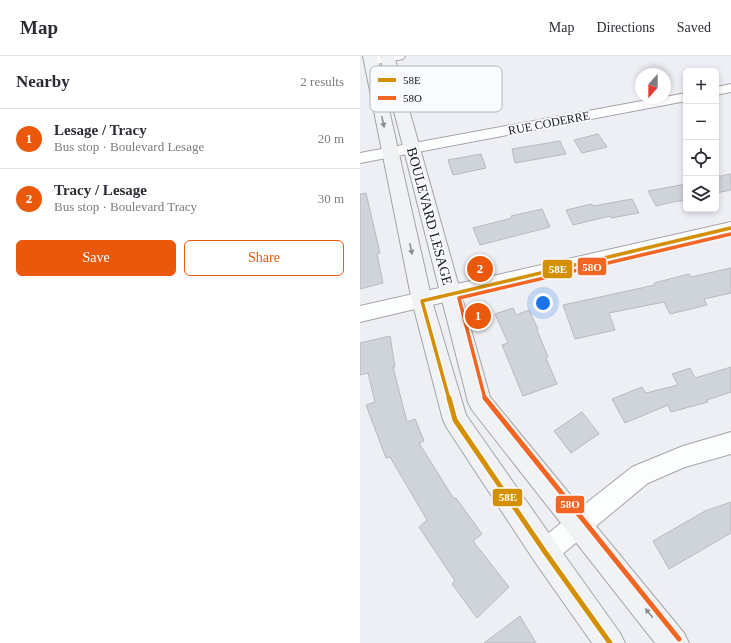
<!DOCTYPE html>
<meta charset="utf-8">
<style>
:root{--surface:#fff;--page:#f7f7f7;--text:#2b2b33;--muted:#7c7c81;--line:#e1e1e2;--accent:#ea580c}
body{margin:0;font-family:Georgia,serif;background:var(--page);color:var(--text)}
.controls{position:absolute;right:12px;top:12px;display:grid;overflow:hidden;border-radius:6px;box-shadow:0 2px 6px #0003}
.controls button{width:36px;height:36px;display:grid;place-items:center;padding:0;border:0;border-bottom:1px solid var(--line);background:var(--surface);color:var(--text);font:20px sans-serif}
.compass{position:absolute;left:275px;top:12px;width:36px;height:36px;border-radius:50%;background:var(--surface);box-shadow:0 2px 6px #0003;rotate:201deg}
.you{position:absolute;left:183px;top:247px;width:14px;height:14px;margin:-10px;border:3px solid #fff;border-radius:50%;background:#1a73e8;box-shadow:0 0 0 6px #1a73e833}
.badge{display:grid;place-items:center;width:26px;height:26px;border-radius:50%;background:var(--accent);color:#fff;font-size:13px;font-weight:700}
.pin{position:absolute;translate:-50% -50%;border:2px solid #fff;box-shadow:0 1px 4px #0006}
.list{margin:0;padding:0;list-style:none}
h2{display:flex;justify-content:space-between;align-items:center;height:52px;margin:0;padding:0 16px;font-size:17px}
h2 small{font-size:13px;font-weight:400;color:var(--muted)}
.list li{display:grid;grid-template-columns:26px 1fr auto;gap:12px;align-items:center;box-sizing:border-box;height:60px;padding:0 16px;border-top:1px solid var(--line)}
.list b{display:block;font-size:15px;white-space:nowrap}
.list p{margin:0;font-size:13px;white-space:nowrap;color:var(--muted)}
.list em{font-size:13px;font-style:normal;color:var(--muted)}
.actions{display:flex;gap:8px;padding:12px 16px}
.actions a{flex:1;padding:9px 0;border:1px solid var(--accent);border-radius:6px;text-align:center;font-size:14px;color:var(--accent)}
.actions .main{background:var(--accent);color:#fff}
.icon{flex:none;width:22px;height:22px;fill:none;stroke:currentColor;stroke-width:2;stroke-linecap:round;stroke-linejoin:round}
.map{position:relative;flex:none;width:371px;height:587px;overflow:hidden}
header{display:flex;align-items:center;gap:24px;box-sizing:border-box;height:56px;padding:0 20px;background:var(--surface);border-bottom:1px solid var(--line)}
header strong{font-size:19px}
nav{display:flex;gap:22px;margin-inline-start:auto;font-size:14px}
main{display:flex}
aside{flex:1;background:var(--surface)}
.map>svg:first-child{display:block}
</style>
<header>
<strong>Map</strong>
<nav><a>Map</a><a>Directions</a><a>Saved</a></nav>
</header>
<main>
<aside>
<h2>Nearby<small>2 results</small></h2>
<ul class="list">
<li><span class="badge">1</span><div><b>Lesage / Tracy</b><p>Bus stop · Boulevard Lesage</p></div><em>20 m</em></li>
<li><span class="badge">2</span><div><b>Tracy / Lesage</b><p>Bus stop · Boulevard Tracy</p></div><em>30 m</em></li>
</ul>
<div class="actions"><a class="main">Save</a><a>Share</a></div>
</aside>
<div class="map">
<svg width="371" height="587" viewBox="0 0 371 587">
<rect width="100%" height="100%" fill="#edeff4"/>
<path fill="#cfd3da" stroke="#b9babe" d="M238,78L247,91L222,97L214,84Z
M200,85L206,98L155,107L152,93Z
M121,98L126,112L93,119L88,104Z
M371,118V134L356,137V121Z
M326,128V144L313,146L296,150L288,135Z
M6,137L20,197L17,198L23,227L0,233V138Z
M272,143L279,157L251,162L250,160L213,169L206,154L232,148L233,150Z
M182,153L190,171L120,189L113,172L152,162L151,160Z
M371,212V237L344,243L347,249L310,258L304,246L249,257L255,274L215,283L203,249L295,229L294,227L329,218L331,221Z
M153,252L156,259L169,254L178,273L177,274L188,301L186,302L197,328L163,340L142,289L148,287L135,258Z
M30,280L35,311H33L47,366L55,363L64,385L59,387L94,443L96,442L122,478L113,485L149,531L117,562L92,528L95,525L59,471L67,464L30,401L26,402L6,349L15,346L8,317L0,319V287Z
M371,311V336L347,344L348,346L311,356L308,349L265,367L252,343L282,331L286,337L318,329L312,318L330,312L335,322Z
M222,356L239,378L211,397L194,375Z
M371,446V477L309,513L293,485L345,455Z
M160,560L176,587H124Z"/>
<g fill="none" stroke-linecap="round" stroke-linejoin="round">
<defs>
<path id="street" d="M17,0H45L43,3L11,9L6,8L4,5L6,2Z
M371,28V36L356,39V31Z
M326,37V45L0,107V97L298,42H305V41Z
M371,166V178L0,266V250Z
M371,376V398L325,411L288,427L194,505L185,508L176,505L173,496L176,487L272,411L323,390Z"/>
<path id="secondary" d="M3,0H17L72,245L106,359L195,486L260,577L265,587H232L175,506L87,372L83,364L52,245Z
M20,0H34L130,341L324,577L329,587H295L112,354L108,346Z"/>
</defs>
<use href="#street" stroke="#a4a5a9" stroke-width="2"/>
<use href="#secondary" stroke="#a4a5a9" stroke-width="2"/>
<use href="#street" fill="#fcfdfd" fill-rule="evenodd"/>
<use href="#secondary" fill="#f0f2f4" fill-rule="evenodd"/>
<defs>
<path id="bus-1-far1" d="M89,343L62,245L371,172"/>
<path id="bus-1" d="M89,342L95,364L185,496L250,587"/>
<path id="bus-2-far1" d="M125,343L99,242L371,178"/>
<path id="bus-2" d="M125,342L319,583"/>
</defs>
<use href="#bus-1-far1" stroke="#fafbff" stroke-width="6"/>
<use href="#bus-1" stroke="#fafbff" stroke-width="8"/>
<use href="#bus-2-far1" stroke="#fafbff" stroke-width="6"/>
<use href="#bus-2" stroke="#fafbff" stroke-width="8"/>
<use href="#bus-1-far1" stroke="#d49003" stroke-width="3.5"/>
<use href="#bus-1" stroke="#d49003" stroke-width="5"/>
<use href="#bus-2-far1" stroke="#f26522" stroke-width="3.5"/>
<use href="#bus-2" stroke="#f26522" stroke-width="5"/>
</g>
<defs><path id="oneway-solid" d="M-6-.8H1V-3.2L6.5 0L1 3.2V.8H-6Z"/></defs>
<g fill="#8c8e90">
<use href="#oneway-solid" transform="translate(23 66) rotate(78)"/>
<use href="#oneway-solid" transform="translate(51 193) rotate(78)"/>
<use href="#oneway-solid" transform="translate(289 557) rotate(-129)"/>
</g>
<g text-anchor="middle" stroke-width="3.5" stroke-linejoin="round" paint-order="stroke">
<g font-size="12" fill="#111316" stroke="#fafbff">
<text transform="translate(189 67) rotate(-11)" y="4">RUE CODERRE</text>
</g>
<g font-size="14" fill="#111316" stroke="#fafbff">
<text transform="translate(70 160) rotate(75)" y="5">BOULEVARD LESAGE</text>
</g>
</g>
<rect x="10" y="10" width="132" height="46" rx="6" fill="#fafbff" stroke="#b4b5b9" stroke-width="1"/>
<rect x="18" y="22" width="18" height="4" fill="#d49003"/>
<rect x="18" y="40" width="18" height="4" fill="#f26522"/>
<g font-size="11" fill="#111316">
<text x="43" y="28">58E</text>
<text x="43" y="46">58O</text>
</g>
<g stroke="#fafbff" stroke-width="1.5">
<rect x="217" y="201" width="30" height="19" rx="4" fill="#f26522"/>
<rect x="182" y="203" width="31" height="20" rx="4" fill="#d49003"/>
<rect x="132" y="432" width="31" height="19" rx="4" fill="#d49003"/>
<rect x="195" y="439" width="30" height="19" rx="4" fill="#f26522"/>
</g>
<g font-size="11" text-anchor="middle" font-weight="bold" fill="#fff">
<text x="232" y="215">58O</text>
<text x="198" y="217">58E</text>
<text x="148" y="445">58E</text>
<text x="210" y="452">58O</text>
</g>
</svg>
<div class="controls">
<button>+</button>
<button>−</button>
<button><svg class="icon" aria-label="locate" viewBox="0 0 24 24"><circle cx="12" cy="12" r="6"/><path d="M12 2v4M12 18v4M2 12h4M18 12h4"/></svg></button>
<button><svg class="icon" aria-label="layers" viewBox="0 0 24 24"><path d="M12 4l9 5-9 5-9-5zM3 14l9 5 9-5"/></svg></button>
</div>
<svg class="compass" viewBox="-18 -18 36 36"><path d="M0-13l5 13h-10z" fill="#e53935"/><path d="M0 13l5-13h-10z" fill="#7c7c81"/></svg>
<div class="you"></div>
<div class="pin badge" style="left:118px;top:260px">1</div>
<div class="pin badge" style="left:120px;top:213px">2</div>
</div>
</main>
